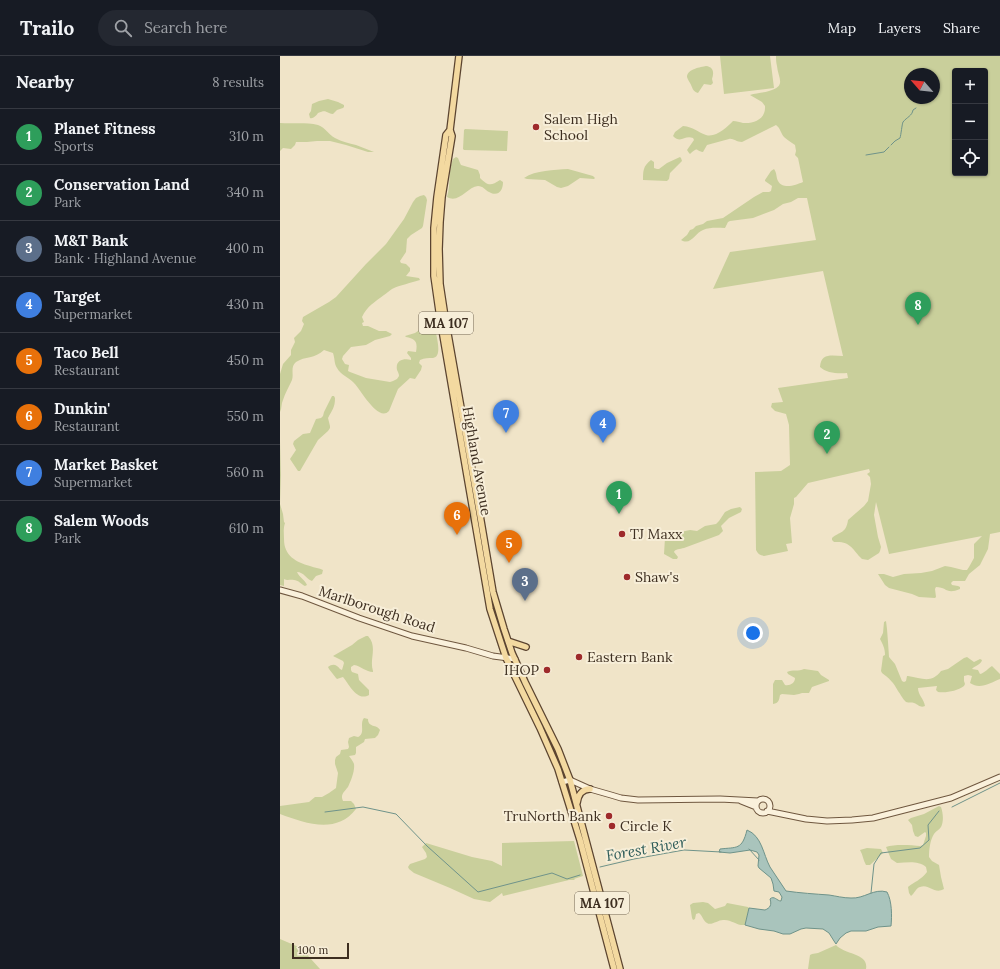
<!DOCTYPE html>
<meta charset="utf-8">
<style>
:root{--surface:#171b24;--page:#242831;--text:#f1f3f6;--muted:#9ea1a6;--line:#363941;--accent:#cc999b}
body{margin:0;font-family:Lora,serif;background:var(--page);color:var(--text)}
.controls{position:absolute;right:12px;top:12px;display:grid;overflow:hidden;border-radius:4px;box-shadow:0 1px 3px #0004}
.controls button{width:36px;height:36px;display:grid;place-items:center;padding:0;border:0;border-bottom:1px solid var(--line);background:var(--surface);color:var(--text);font:20px sans-serif}
.compass{position:absolute;left:624px;top:12px;width:36px;height:36px;border-radius:50%;background:var(--surface);box-shadow:0 1px 3px #0004;rotate:298deg}
.scale{position:absolute;left:12px;bottom:10px;width:57px;box-sizing:border-box;padding-left:4px;border:2px solid #3d2e20;border-top:0;font-size:11px;line-height:14px;white-space:nowrap;color:#3d2e20;-webkit-text-stroke:3px #f7eed8;paint-order:stroke}
.you{position:absolute;left:473px;top:577px;width:14px;height:14px;margin:-10px;border:3px solid #fff;border-radius:50%;background:#1a73e8;box-shadow:0 0 0 6px #1a73e833}
.badge{display:grid;place-items:center;width:26px;height:26px;border-radius:50%;background:var(--accent);color:#fff;font-size:13px;font-weight:700}
.pin{position:absolute;translate:-50% -33px;filter:drop-shadow(0 1px 2px #0008)}
.pin::after{content:'';position:absolute;top:21px;width:14px;height:12px;background:inherit;clip-path:polygon(0 0,100% 0,50% 100%)}
.list{margin:0;padding:0;list-style:none}
h2{display:flex;justify-content:space-between;align-items:center;height:52px;margin:0;padding:0 16px;font-size:17px}
h2 small{font-size:13px;font-weight:400;color:var(--muted)}
.list li{display:grid;grid-template-columns:26px 1fr auto;gap:12px;align-items:center;box-sizing:border-box;height:56px;padding:0 16px;border-top:1px solid var(--line)}
.list b{display:block;font-size:15px;white-space:nowrap}
.list p{margin:0;font-size:13px;white-space:nowrap;color:var(--muted)}
.list em{font-size:13px;font-style:normal;color:var(--muted)}
.icon{flex:none;width:22px;height:22px;fill:none;stroke:currentColor;stroke-width:2;stroke-linecap:round;stroke-linejoin:round}
.map{position:relative;flex:none;width:720px;height:913px;overflow:hidden}
header{display:flex;align-items:center;gap:24px;box-sizing:border-box;height:56px;padding:0 20px;background:var(--surface);border-bottom:1px solid var(--line)}
header strong{font-size:19px}
nav{display:flex;gap:22px;margin-inline-start:auto;font-size:14px}
.search{width:280px;height:36px;background:var(--page);display:flex;align-items:center;gap:10px;box-sizing:border-box;padding:0 14px;border-radius:22px;color:var(--muted);font-size:15px}
main{display:flex}
aside{flex:1;background:var(--surface)}
.map>svg:first-child{display:block}
</style>
<header>
<strong>Trailo</strong>
<div class="search"><svg class="icon" aria-label="search" viewBox="0 0 24 24"><circle cx="10" cy="10" r="6"/><path d="M15 15l6 6"/></svg>Search here</div>
<nav><a>Map</a><a>Layers</a><a>Share</a></nav>
</header>
<main>
<aside>
<h2>Nearby<small>8 results</small></h2>
<ul class="list">
<li><span class="badge" style="background:#2e9e5b">1</span><div><b>Planet Fitness</b><p>Sports</p></div><em>310 m</em></li>
<li><span class="badge" style="background:#2e9e5b">2</span><div><b>Conservation Land</b><p>Park</p></div><em>340 m</em></li>
<li><span class="badge" style="background:#5c6f8a">3</span><div><b>M&amp;T Bank</b><p>Bank · Highland Avenue</p></div><em>400 m</em></li>
<li><span class="badge" style="background:#3f7fe0">4</span><div><b>Target</b><p>Supermarket</p></div><em>430 m</em></li>
<li><span class="badge" style="background:#e8710a">5</span><div><b>Taco Bell</b><p>Restaurant</p></div><em>450 m</em></li>
<li><span class="badge" style="background:#e8710a">6</span><div><b>Dunkin'</b><p>Restaurant</p></div><em>550 m</em></li>
<li><span class="badge" style="background:#3f7fe0">7</span><div><b>Market Basket</b><p>Supermarket</p></div><em>560 m</em></li>
<li><span class="badge" style="background:#2e9e5b">8</span><div><b>Salem Woods</b><p>Park</p></div><em>610 m</em></li>
</ul>
</aside>
<div class="map">
<svg width="720" height="913" viewBox="0 0 720 913">
<rect width="100%" height="100%" fill="#f0e4c8"/>
<path fill="#c9cf9b" fill-rule="evenodd" d="M440,0H490L494,32L444,38Z
M496,0H720V476L710,478L708,493L700,509L689,518L685,525H673L671,527L672,529L678,530L680,531V533C666,539 667,531 656,531L655,533L656,541L655,542L639,541L632,538L609,532L605,529L598,518H604L613,521L624,518L641,517L652,515L665,510L671,511L683,514H687L689,511L694,502V488L702,480L609,498L596,446L594,459L598,481L601,491L600,495L599,497L588,504L582,503C572,493 571,485 554,486L552,484V482C560,475 566,478 568,464L584,450L588,445L591,428L590,421L587,418L590,416L589,413L528,427L516,441L514,442V448L510,462L512,487L506,488L508,495L484,500C480,499 478,498 476,494L475,416L501,415L510,409L509,369L506,358L495,355L491,351L492,347L503,346L498,332L568,322L567,317C558,318 546,317 540,311C541,296 553,300 563,300L543,215L433,233L450,196L536,184L527,142H518L511,146L503,148L494,154L473,162L450,165L448,166L445,172C438,172 430,171 423,174C415,177 411,190 401,184L407,179L410,174L413,173L416,170L423,168L427,165L443,162L474,141L483,136H489L491,135L492,130L485,125V124L491,115L494,113C497,117 496,121 498,125C503,134 516,129 523,126L518,102L515,99L516,95L515,89C511,86 507,84 504,81C500,76 501,73 496,69L462,86C456,86 453,82 449,83L427,89L423,96C415,95 419,90 410,98L409,97L407,94L414,84L413,82C404,79 401,88 393,80L395,76L403,70C414,71 417,76 426,79C436,82 447,71 453,65C457,65 459,66 463,67C474,68 486,63 485,50L482,46L470,39C476,37 483,37 489,35C507,30 498,22 497,10C496,6 496,3 496,0ZM675,15H705V117H675ZM630,18H654V42H630Z
M426,10C434,11 434,17 432,23L433,27L431,29L424,28L418,37C412,35 413,32 410,27C409,25 408,24 407,21C407,13 421,11 426,10Z
M48,43L58,46L64,49V51L63,52L57,54L53,58C45,57 47,53 38,57C36,60 33,63 30,62L29,58L31,55L32,48L39,45Z
M0,67C12,68 26,66 38,69C46,72 48,78 55,82C62,86 69,87 76,89C82,91 88,94 94,96H88L66,89L50,85H37L27,86H16L15,89L11,93L3,92L0,95Z
M185,73L227,75H228L227,95H226L184,94L183,93L184,74Z
M176,101L178,102L180,107L181,109L198,114L200,119V122C208,130 211,130 220,124L223,126C223,135 218,141 209,136C205,134 203,130 198,130C187,131 179,148 167,141C171,129 168,114 173,103Z
M400,101L401,102L402,105L390,117L389,123L387,125L363,124C363,115 363,110 371,104L374,106V112L377,113H379L387,107Z
M288,113L313,120L315,122L314,123L300,122L288,130L281,132L277,131L265,124L247,123L244,122C256,114 274,114 288,113Z
M144,139L146,141L147,144L143,170L142,172L131,179L127,183L126,196L120,205L121,207L126,208L130,212V215L126,220L139,222L140,224C131,227 120,229 112,233C109,235 107,237 104,239C95,246 87,250 82,261L84,266L82,267L83,270H88L99,275H106L112,278L110,280L95,284L86,289L71,291L63,300L62,303L65,308L69,309L68,315L70,316L86,322L110,326L113,325L117,323L119,320C119,318 118,316 117,314C115,304 124,302 131,304V302L127,297L128,295L136,296C138,285 135,283 126,281L125,280L135,277L147,269L151,268L155,270V272C156,279 163,301 153,302C148,302 145,302 140,304L139,307L142,310L141,314L135,323L130,322L118,333L109,355C98,367 80,332 73,326C68,321 61,319 57,312C54,307 55,303 53,297L44,294C35,303 25,300 16,306C10,311 14,318 12,324C9,331 5,337 3,344C1,348 2,352 0,356V318L3,308L11,299V294L15,286L14,282L21,275L24,268L22,265L23,261L49,246L56,241L86,208L106,188L124,163L133,146L136,142L140,140Z
M52,340H54L55,342C55,352 52,354 48,362L50,370V372L48,375L38,384L20,415H18L10,403L16,394L13,388L14,385L23,378L30,377L36,363L41,362L43,360L44,356Z
M0,385L1,419L0,448L3,458L4,466L5,467C3,473 4,478 4,483C4,500 16,506 30,510C35,512 39,512 43,514L42,518L36,520L32,525C26,523 24,516 17,516C19,521 25,524 27,529L25,530C21,528 18,524 14,524C10,523 8,525 4,523V530L0,529Z
M460,451L462,453L461,456L449,462L441,470L443,475L439,479L404,492C400,493 395,493 394,496L398,501L397,503H393L384,498L385,482L386,479L410,474L417,475L425,470L436,468L439,465L445,456L451,453Z
M606,565L607,573L608,586L609,601L615,608L622,625L624,626L626,625L627,620H628C642,622 651,628 661,615L668,613L684,602L687,601L694,606L700,603L702,604C701,609 694,610 692,613L698,614L700,618C705,617 708,612 712,610L720,618V623C710,627 700,634 690,627L692,620L688,619L684,620V625L685,628L684,630C677,635 667,637 658,636L656,634L657,630L638,632C638,639 644,643 645,650C640,652 639,649 634,647C632,646 629,647 626,646C622,642 621,639 618,635C614,627 609,622 602,617L601,615L603,600L605,599C605,592 603,589 600,583L603,577L604,566Z
M86,580H88C98,591 89,603 93,615V616C86,616 81,610 74,609L71,611V614L72,616L78,618L79,624L89,634V639C77,646 69,628 63,621L57,623L56,622L49,613L48,611C53,607 57,609 60,613L62,614L64,607L63,605L53,600L72,589L78,584Z
M524,613L538,615L541,619L549,624V625L532,631L529,637H522L519,638L514,639L502,638L500,639C499,644 499,647 493,648V628L495,624H502L505,629C510,630 515,627 515,622L508,618L507,616C512,613 519,616 524,613Z
M84,662L88,663C88,672 97,668 100,674L98,679L95,682L85,683L84,686L76,691V697L75,699L69,700C71,703 73,705 74,708C75,715 71,725 68,731C64,736 60,739 63,745H71L74,748L76,753C56,779 25,767 0,758V750L29,746L35,741H42L49,737L56,732L58,717L55,708V704L56,701L60,698L61,694L68,693L69,691L68,686L69,682L74,680L78,681C86,677 79,668 84,662Z
M659,750L661,751C663,757 664,765 661,771C659,774 656,775 654,778C650,784 649,794 649,801L652,805L659,809L661,821L664,833C654,839 649,827 640,831C636,832 634,838 631,840L629,837L628,831C635,825 640,825 647,816L646,811C637,804 627,807 617,807L611,803L606,791C614,788 631,789 640,790L643,789L646,780V777L645,776L638,781L635,780L633,775L632,769L628,764L631,762L644,758Z
M294,785L303,820L294,823L295,824H289L223,840L222,837L210,846L194,843L170,832L134,817L129,813L128,811L130,808L145,803L147,801L146,797L142,791L146,787L192,801L212,805L222,810V787Z
M587,792L601,793L603,797L590,809H586C583,804 583,799 580,794Z
M423,846L428,847L435,853L445,850L447,847L468,851L469,852L465,869C457,870 451,863 443,864C438,864 431,870 427,867C424,866 422,859 419,857L416,858L415,863L413,864L412,862L410,849L413,847Z
M0,883L21,892L40,913H0Z
M556,889C565,899 589,897 586,913H528L530,899L532,898L538,897Z"/>
<path fill="#a9c4bc" stroke="#6f938a" d="M467,774C482,780 483,798 490,811C495,819 501,827 506,835C520,837 535,838 549,839C556,840 563,842 571,842C584,843 594,832 607,836C612,845 612,860 611,870L598,871L586,875H571L566,877L560,882L556,888L554,885L549,877L543,873L526,872L521,873L510,878H503L494,875L479,873L465,869L469,852L485,854C490,852 492,849 490,843C494,839 497,845 501,845L502,841L499,836L494,835L493,828L491,822L479,812L478,810L479,799L477,796L470,794L450,797L439,796L440,793C457,791 462,794 467,774Z"/>
<g fill="none" stroke-linecap="round" stroke-linejoin="round">
<path stroke="#6f938a" stroke-width="1" d="M611,89L615,85L620,82C621,79 622,68 623,66C627,61 632,60 633,54L636,52
M586,99L604,96L609,91
M672,751L720,727
M45,756L83,751L116,758L147,790L198,836L272,817L287,823L300,819
M469,793L479,804
M320,811L354,803L404,794L441,796
M591,837L594,808L601,797L640,792L649,784L648,769L659,755"/>
<defs>
<path id="secondary" d="M0,534L22,540L79,562L132,580L186,592L213,600L235,603
M282,726L290,724L310,733L331,739L341,742L358,744L440,743L478,745
M476 750a7 7 0 1 1 14 0a7 7 0 1 1-14 0Z
M461,745L476,751
M487,755L526,763L547,765L572,764L593,762L671,742L720,721"/>
<path id="primary" d="M179,0L170,74L172,80L162,141L160,166L159,193L160,228L165,261L201,465L213,536L224,573L232,597L245,626L278,693L290,724L340,913
M170,74L166,79L157,141L154,172V220L160,262L180,379L210,553L226,602L260,672L278,713L300,784L334,913
M228,585L246,591
M297,747C298,739 302,733 310,733"/>
</defs>
<use href="#secondary" stroke="#6f573f" stroke-width="7"/>
<use href="#primary" stroke="#5b4430" stroke-width="8"/>
<use href="#secondary" stroke="#faf1dc" stroke-width="5"/>
<use href="#primary" stroke="#f3d9a0" stroke-width="5.5"/>
</g>
<g fill="#9e2a2b" stroke="#f7eed8" stroke-width="1.5">
<circle cx="256" cy="71" r="4"/>
<circle cx="342" cy="478" r="4"/>
<circle cx="347" cy="521" r="4"/>
<circle cx="299" cy="601" r="4"/>
<circle cx="267" cy="614" r="4"/>
<circle cx="329" cy="760" r="4"/>
<circle cx="332" cy="770" r="4"/>
</g>
<g text-anchor="middle" stroke-width="4" stroke-linejoin="round" paint-order="stroke">
<g fill="#f7eed8" stroke="#756857" stroke-width="1">
<rect x="139" y="256" width="54" height="22" rx="3"/>
<rect x="295" y="836" width="54" height="22" rx="3"/>
</g>
<g font-size="13" font-weight="bold" fill="#3d2e20">
<text x="166" y="272">MA 107</text>
<text x="322" y="852">MA 107</text>
</g>
<g font-size="14" fill="#3d2e20" stroke="#f7eed8" text-anchor="start">
<text x="264" y="68">Salem High<tspan x="264" dy="16">School</tspan></text>
<text x="350" y="483">TJ Maxx</text>
<text x="355" y="526">Shaw's</text>
<text x="307" y="606">Eastern Bank</text>
<text x="259" y="619" text-anchor="end">IHOP</text>
<text x="321" y="765" text-anchor="end">TruNorth Bank</text>
<text x="340" y="775">Circle K</text>
</g>
<g font-size="14" fill="#3d2e20" stroke="#f7eed8">
<text transform="translate(197 405) rotate(80)" y="5">Highland Avenue</text>
<text transform="translate(97 553) rotate(18)" y="5">Marlborough Road</text>
</g>
<g font-size="15" font-style="italic" fill="#2f5d5a" stroke="#f7eed8">
<text transform="translate(366 793) rotate(-10)" y="5">Forest River</text>
</g>
</g>
</svg>
<div class="controls">
<button>+</button>
<button>−</button>
<button><svg class="icon" aria-label="locate" viewBox="0 0 24 24"><circle cx="12" cy="12" r="6"/><path d="M12 2v4M12 18v4M2 12h4M18 12h4"/></svg></button>
</div>
<svg class="compass" viewBox="-18 -18 36 36"><path d="M0-13l5 13h-10z" fill="#e53935"/><path d="M0 13l5-13h-10z" fill="#9ea1a6"/></svg>
<div class="scale">100 m</div>
<div class="you"></div>
<div class="pin badge" style="left:339px;top:458px;background:#2e9e5b">1</div>
<div class="pin badge" style="left:547px;top:398px;background:#2e9e5b">2</div>
<div class="pin badge" style="left:245px;top:545px;background:#5c6f8a">3</div>
<div class="pin badge" style="left:323px;top:387px;background:#3f7fe0">4</div>
<div class="pin badge" style="left:229px;top:507px;background:#e8710a">5</div>
<div class="pin badge" style="left:177px;top:479px;background:#e8710a">6</div>
<div class="pin badge" style="left:226px;top:377px;background:#3f7fe0">7</div>
<div class="pin badge" style="left:638px;top:269px;background:#2e9e5b">8</div>
</div>
</main>
